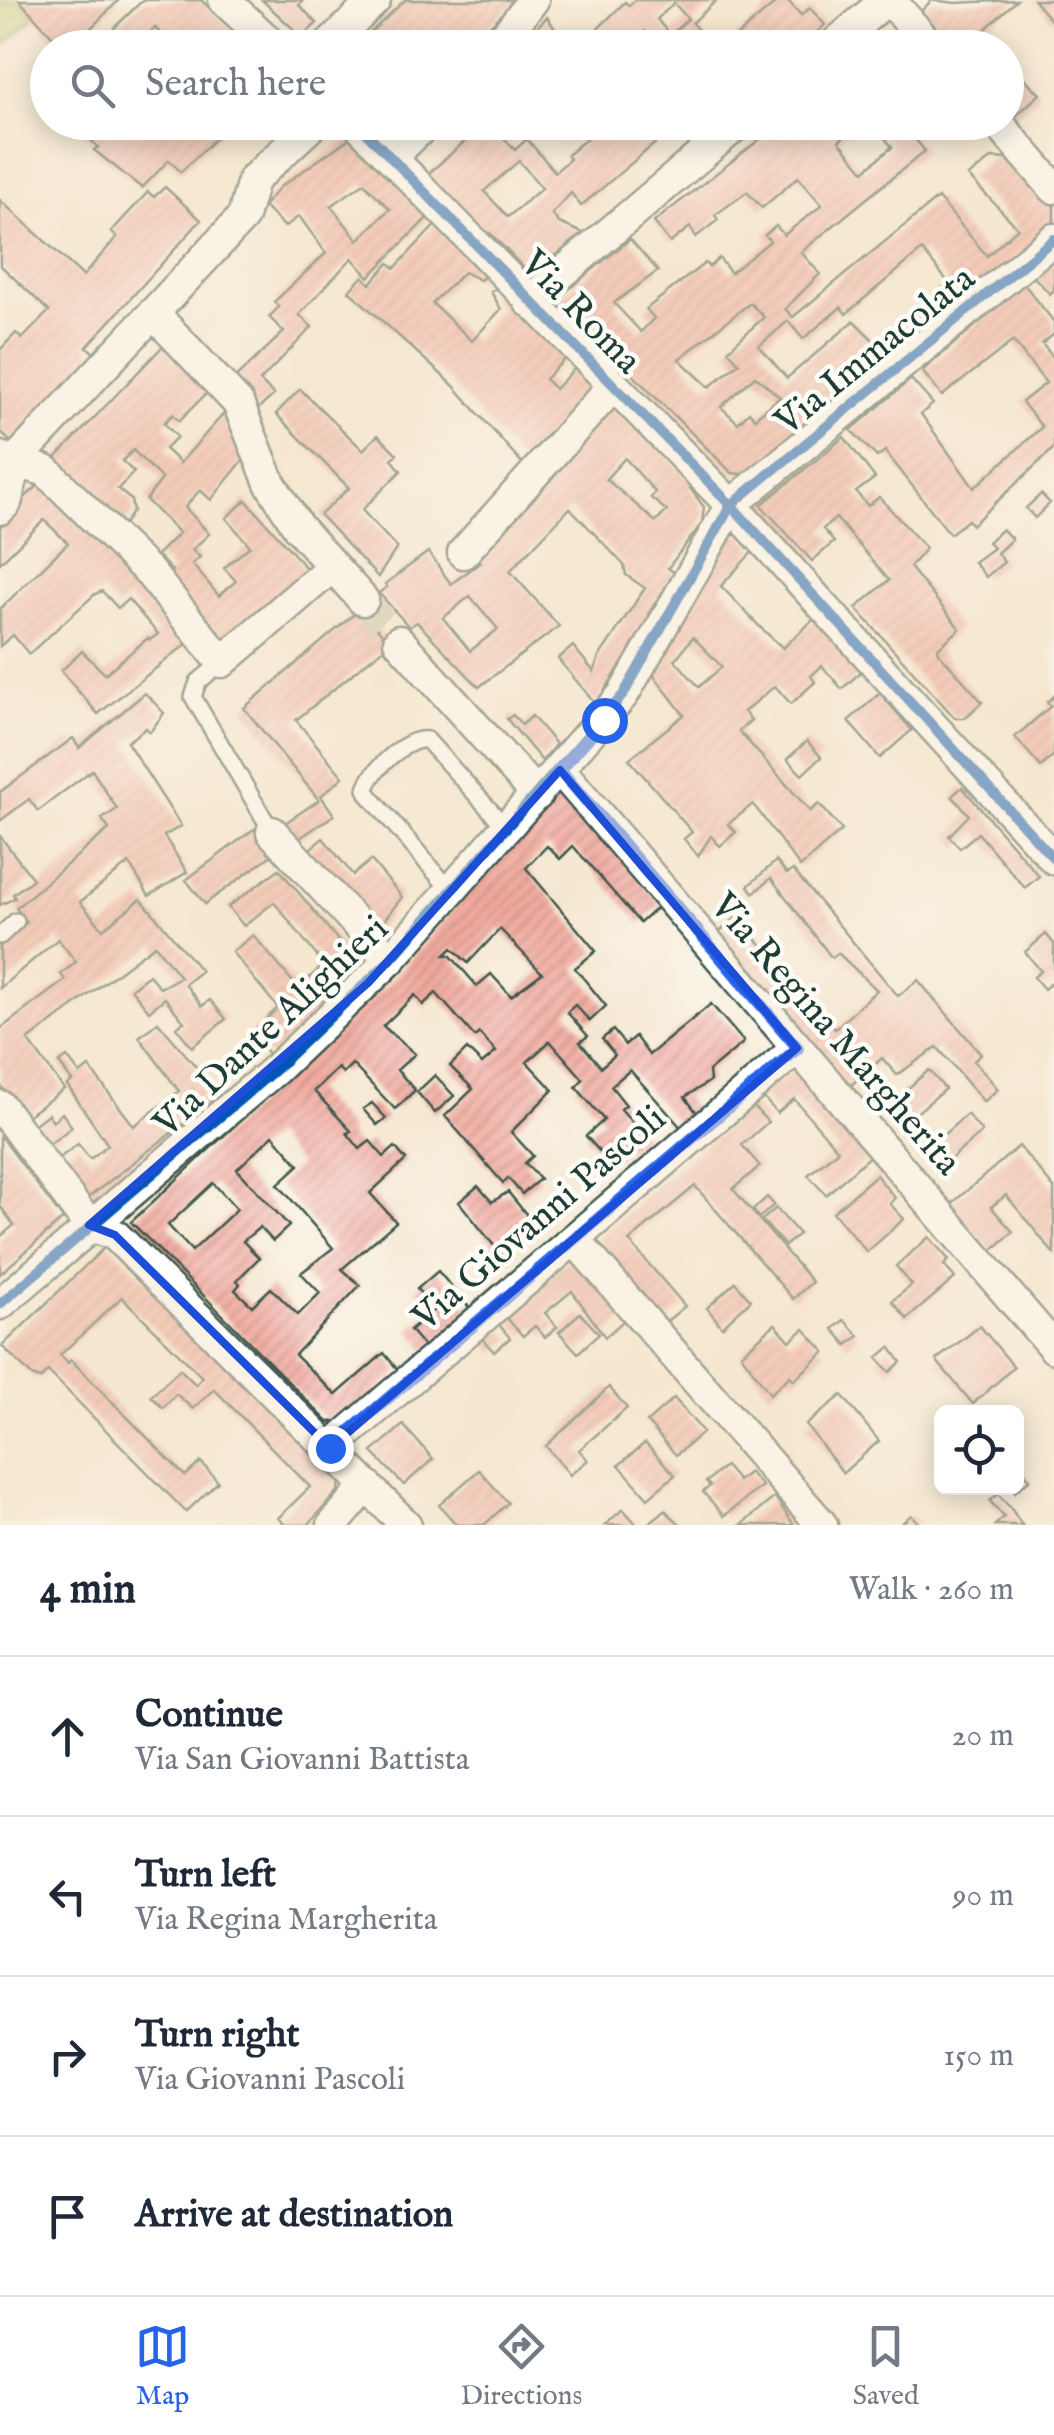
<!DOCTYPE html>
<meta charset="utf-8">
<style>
:root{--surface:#fff;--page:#f2f2f3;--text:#1f2937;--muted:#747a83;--line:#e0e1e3;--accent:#2563eb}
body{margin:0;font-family:"IM FELL English",serif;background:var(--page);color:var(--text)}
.controls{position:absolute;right:30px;bottom:30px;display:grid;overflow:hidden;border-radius:15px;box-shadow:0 5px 25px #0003}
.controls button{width:90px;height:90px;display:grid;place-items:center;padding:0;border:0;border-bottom:2px solid var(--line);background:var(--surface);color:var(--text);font:50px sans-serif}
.stop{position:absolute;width:30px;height:30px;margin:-22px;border:8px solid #2563eb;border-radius:50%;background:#fff}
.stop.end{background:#2563eb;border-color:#fff;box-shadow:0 2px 10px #0008}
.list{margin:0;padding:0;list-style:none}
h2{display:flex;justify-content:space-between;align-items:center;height:130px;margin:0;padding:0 40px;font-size:42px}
h2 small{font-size:32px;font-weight:400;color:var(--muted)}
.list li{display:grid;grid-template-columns:65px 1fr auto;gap:30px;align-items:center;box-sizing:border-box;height:160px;padding:0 40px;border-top:2px solid var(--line)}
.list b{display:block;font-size:38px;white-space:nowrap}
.list p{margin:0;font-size:32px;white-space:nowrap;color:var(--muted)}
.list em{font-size:32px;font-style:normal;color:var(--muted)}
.icon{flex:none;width:55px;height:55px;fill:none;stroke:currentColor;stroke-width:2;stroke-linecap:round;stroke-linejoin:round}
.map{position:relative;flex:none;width:1054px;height:1525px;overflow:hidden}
.search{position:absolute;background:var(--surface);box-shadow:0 5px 25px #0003;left:30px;right:30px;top:30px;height:110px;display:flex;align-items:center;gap:25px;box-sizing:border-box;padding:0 35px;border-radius:55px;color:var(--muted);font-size:38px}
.sheet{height:770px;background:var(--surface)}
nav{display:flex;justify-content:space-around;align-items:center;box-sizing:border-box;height:140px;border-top:2px solid var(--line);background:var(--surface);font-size:28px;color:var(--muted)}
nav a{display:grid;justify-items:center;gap:5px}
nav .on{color:var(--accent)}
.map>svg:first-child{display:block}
</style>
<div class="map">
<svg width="1054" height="1525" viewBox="0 0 1054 1525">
<defs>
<pattern id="park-dots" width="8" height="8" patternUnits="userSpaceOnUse" patternTransform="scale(2.5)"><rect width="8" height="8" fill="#b7cd72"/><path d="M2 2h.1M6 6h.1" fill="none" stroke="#94a85e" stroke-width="1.8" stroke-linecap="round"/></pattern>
<pattern id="building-hatch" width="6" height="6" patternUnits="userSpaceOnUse" patternTransform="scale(2.5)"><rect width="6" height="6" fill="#f2a99e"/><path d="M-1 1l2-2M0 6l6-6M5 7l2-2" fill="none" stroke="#c38b82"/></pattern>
</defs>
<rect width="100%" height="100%" fill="#fdfcf7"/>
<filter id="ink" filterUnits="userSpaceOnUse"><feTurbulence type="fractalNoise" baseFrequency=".01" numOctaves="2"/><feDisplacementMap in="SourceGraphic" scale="20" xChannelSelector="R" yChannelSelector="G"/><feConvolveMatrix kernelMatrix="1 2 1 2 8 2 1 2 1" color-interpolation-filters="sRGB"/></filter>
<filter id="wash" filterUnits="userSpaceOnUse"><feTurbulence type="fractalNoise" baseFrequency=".0048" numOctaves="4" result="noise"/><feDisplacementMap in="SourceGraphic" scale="40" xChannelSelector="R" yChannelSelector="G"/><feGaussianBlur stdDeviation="2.25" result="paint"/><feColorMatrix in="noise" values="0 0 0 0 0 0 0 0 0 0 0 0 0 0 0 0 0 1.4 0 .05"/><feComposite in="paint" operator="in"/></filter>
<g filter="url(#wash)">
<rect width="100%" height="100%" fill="#f5e7d0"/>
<path fill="url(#park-dots)" stroke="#6b8553" stroke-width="2.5" d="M0,0H19L35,17L0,49Z"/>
<g id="blocks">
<path fill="url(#building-hatch)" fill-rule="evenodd" d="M19,0H119L71,48H63Z
M143,0H201L234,31L242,23L267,48H176L155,28L132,48L114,28Z
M262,0H303L299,5L317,23L302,37Z
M405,0H518L472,42L477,48H354Z
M635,0H717L692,23L713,48H659L645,31L627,48H578L625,2L629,6ZM674,3L688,19L670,35L657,19Z
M779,0H787L801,15L810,8L825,25L799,48H723Z
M932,0L955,3L1017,0L981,33L996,48H954L919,13Z
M1034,0H1054V24L1036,3Z
M547,17L568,48H520L539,25Z
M1006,60L1040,94L1008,123L1006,122Z
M89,122L203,125L232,122L181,172L169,160L142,188L94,150L98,147L81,130Z
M475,122H514L502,136L515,150L527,139L555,172L570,159L567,155L606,122H711L692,139L679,123L581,206L571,193L552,214L559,223L583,233L537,271L526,270L490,233L487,236L428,174L479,129ZM519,161L542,188L508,217L484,191Z
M782,122H861L839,141L864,171L892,147L872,122H901L925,151L801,252L820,274L785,309L793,317L938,198L987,256L1018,228L968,176L992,158L1007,159L1054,206V227L750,475L732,473L614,356L608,362L552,303L630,239L658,271L614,303L641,332L654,318L646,309L705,263L709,267L719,258L731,273L770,241L765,235L776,226L784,235L822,205L798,177L762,208L747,192L715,215L718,220L696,237L690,227L670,243L654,222ZM922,250L949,283L878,345L854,321L787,378L759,346L788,321L803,339L841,307L846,314ZM750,303L764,317L728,350L739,363L709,387L679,359ZM755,376L780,397L755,418L749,412L738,423L721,407Z
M357,133L433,212L369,277L352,258L299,315L312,327L260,381L274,395L257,410L230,383L284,332L269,317L279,307L274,302L326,253L299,216L285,227L263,206L280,187ZM364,183L390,209L358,240L331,206Z
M165,187L201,220L87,347L95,354L12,443L0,432V350L16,333L22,339L49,311L0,265V200L83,276L117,237L111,232L148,192L154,197Z
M441,219L487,274L480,280L464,272L432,303L472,341L501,309L491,292L499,286L568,356L545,379L555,389L576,367L602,392L530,472L453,385L349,291L363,276L370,284L389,263L395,268Z
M1054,256V290L1050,294L1033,276Z
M1024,284L1054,322V334L1042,344L1054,358V448L972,525L968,520L950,534L885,451L877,457L851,430L911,379L933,404L921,414L974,488L1042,427L1022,402L1046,383L1013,341L942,396L922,371Z
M163,346L209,391L179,421L173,414L164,423L177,437L165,449L180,463L227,410L244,459L211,500L200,490L185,507L209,534L192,550L200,557L192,564L219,596L236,581L224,568L250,546L226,518L246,500L307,569L225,642L163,578L172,571L157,555L179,533L146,500L162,479L133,450L122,461L134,472L118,489L131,500L133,511L124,524L55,459Z
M300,389L363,450L378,435L397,454L392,459L401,471L362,510L397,548L378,577L320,515L349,488L276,414Z
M609,402L695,483L690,488L704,507L702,523L668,568L675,573L649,613L653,615L596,704L558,659L573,646L594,672L599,657L645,588L626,575L624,565L570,508L510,571L559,626L479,687L417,622L409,627L379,593L387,587L385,584L428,552L451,584L481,562L474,554ZM625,458L655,492L651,498L667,511L656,522L606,479ZM470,596L498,629L470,651L443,618Z
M844,437L875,478L856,492L868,506L879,497L926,548L910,567L960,629L938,648L939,653L982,702L965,718H955L856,608L889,580L836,518L823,529L834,542L812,561L761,505Z
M44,480L194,638L98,714L61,671L82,651L105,674L148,638L150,640L158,634L128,599L118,608L102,591L95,594L29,654L13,635L0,646V609L68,543L44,520L0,563V520Z
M1041,494L1050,503L1035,518L1026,508Z
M1002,529L1012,539L997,553L1004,562L986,577L974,562L993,548L988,542Z
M732,535H743L755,549L721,586L762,629L783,648L814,619L862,671L842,689L822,666L811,676L815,682L791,704L775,686L744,712L751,720L739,731L810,811L819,804L842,830L800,867L753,804L728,824L736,832L720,846L711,836L698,856L684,839L692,832L629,759L684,715L649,669L688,594ZM693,637L722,667L699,687L675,660Z
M360,609L390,643L296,720L343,777L321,796L334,815L291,844L272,832L319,800L244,708Z
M145,693L164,713L150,732L146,728L127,742L181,826L164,836L187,872L149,896L129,863L80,902L103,929L141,899L201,971L185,984L202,1006L210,1000L226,1019L192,1047L176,1027L184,1022L165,998L149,1011L131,989L149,975L160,988L180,977L155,945L28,1040L64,1089L27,1116L0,1085V1029L65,980L61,974L76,962L58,939L0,988V944L27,922L16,908L109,829L102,819L117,809L92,770L38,811L29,799L0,821V792L73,738L79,748Z
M880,693L912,730L880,758L848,721Z
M1054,696V755L1041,767L1015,737L1051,706L1047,702Z
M513,715L522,725L532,716L556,744L542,761L507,719Z
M807,741L821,757L802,775L787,759Z
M962,787L1039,876L1025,888L978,833L960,848L949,836L969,815L952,796Z
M561,790L661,904L640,923L573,846L560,859L547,846L526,868L596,951L575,968L606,1006L590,1021L575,1005L567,1012L588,1036L580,1042L601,1067L615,1055L602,1039L613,1030L625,1045L635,1036L649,1055L711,1004L744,1042L709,1071L710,1081L685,1097L700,1117L684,1131L630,1070L611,1086L626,1105L621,1109L646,1138L609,1162L586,1136L604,1120L576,1087L583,1079L550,1041L527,1062L553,1090L511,1132L533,1156L525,1163L540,1179L522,1194L508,1178L503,1183L445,1116L473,1089L450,1066L467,1049L482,1064L496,1052L479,1033L475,1037L436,993L423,1005L415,995L383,1026L415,1054L397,1070L415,1090L405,1100L395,1109L352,1064L343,1073L338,1068L314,1091L351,1131L347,1133L360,1149L370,1141L384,1157L395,1147L406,1160L370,1193L396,1222L342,1269L360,1285L295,1355L336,1395L384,1353L399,1371L342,1421L328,1422L131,1222L390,981ZM500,929L542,973L511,996L491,974L477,986L450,955H445L452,948L468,963ZM273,1135L299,1165L278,1184L333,1248L301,1273L320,1293L298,1315L271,1288L252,1306L235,1290L240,1284L237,1280L259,1258L243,1241L260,1227L273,1241L289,1226L237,1169ZM213,1183L237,1209L192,1251L168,1225Z
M254,829L273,854L205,904L186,880Z
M0,836L33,879L13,894L15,898L0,905Z
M323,838L353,875L371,860L402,897L369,940L304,854Z
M776,861L787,874L793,870L898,996L918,980L981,1054L974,1061L998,1089L984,1102L937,1047L897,1075L882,1058L849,1087L717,934L737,917L835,1029L877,990L838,953L832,958L771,878L754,893L748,886Z
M279,869L362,969L270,1056L251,1033L278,1008L232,952L253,935L298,988L324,965L274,902L244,926L228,907Z
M1046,934L1054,944V986L1051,983L1044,989L1034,977L1041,971L1025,952Z
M158,1022L220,1095L84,1201L54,1162L78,1144L90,1159L108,1145L67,1085L72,1081L59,1063L67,1057L80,1074L89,1067L134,1126L179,1091L139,1037Z
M795,1068L871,1155L826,1195L808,1175L838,1150L794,1099L777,1113L762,1096Z
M929,1070L945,1089L900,1127L884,1109Z
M435,1075L454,1096L435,1113L417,1092Z
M372,1103L386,1118L377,1125L363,1109Z
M751,1104L768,1122L742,1145L760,1166L733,1189L812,1282L793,1299L695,1186L629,1241L685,1306L666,1322L598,1242V1236Z
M62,1113L72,1127L43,1149L28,1129L48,1114L53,1121Z
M967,1114L982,1132L939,1169L924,1152Z
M0,1135L63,1219L0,1274V1237L14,1225L0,1206Z
M1019,1146L1054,1188V1254L1006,1195L991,1207L1013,1232L991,1251L950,1205Z
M876,1175L895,1198L890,1204L904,1219L867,1252L833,1212Z
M478,1186L492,1202L508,1192L535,1225L504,1258L459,1202Z
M767,1197L774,1205L759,1218L753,1210Z
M776,1208L799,1234L785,1246L762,1220Z
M929,1237L949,1260L944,1265L955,1278L907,1319L892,1301L912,1285L896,1266Z
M109,1243L334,1472L340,1481L339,1490L308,1525H285L278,1518L310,1487L214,1389L193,1409L176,1394L163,1408L151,1396L180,1369L196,1385L202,1377L122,1297L60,1355L68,1363L71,1360L185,1476L201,1462L218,1482L186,1512L48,1371L40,1379L32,1376L2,1346Z
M575,1255L629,1316L605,1337L572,1291L545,1313L557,1327L545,1337L535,1326L523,1336L505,1316Z
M438,1271L472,1311L428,1351L410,1330L435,1309L417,1289Z
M735,1282L751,1300L722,1327L707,1308Z
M580,1313L599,1334L578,1353L559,1332Z
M844,1320L859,1336L847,1345L833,1329Z
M497,1322L510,1338L494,1352L480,1336Z
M775,1324L790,1341L804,1329L825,1352L794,1380L790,1376L770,1394L741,1354Z
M980,1326L1014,1367L973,1404L936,1360Z
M890,1347L901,1362L890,1372L877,1358Z
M609,1387L627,1408L579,1450L588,1460L570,1475L546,1446Z
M842,1395L879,1441L843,1473L806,1425Z
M674,1398L703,1432L676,1455L647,1422Z
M403,1425L433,1459L404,1485L372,1452Z
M645,1443L675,1475L648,1498L619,1465Z
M1016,1462L1030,1479L1015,1492L1011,1488H1016Z
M725,1466L738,1481L749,1472L762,1486L724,1516L703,1492L710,1486L706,1482Z
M479,1470L508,1503L484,1525H457L439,1505Z
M998,1494L1012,1510L1022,1525H995L1004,1517L990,1501Z
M775,1497L794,1525H741L764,1506Z
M623,1509L637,1525H605Z
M665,1510L681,1525H646L658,1516Z
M911,1515L920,1525H900Z"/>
</g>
</g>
<g filter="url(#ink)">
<use href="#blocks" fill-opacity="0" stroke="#3f564b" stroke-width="2.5"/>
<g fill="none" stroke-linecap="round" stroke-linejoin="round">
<path stroke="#cac5b1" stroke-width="30" stroke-dasharray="30 15" stroke-linecap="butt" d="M363,600L399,641"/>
<defs>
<path id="service" d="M222,662L198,682L193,697L272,832
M451,891L369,795L366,789C371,770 407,737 427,740L507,829
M0,936L16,921"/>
<path id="minor" d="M224,0L276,48
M890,0L932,48
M326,48L375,0
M496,48L533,0
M830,48L886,0
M356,122L731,505L1054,859
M997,122L1054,188
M391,157L428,122
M529,301L740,122
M153,313L238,403L270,483L298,527L363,600
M0,457L46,471L149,572L222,662L333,566
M0,509L6,503L17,459L243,217L253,180L315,122
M463,553L613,386
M399,641L537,795
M560,770L1054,1348
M272,832L390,960
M0,1106L89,1225L115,1235L406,1525
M574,1239L822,1525
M0,1304L276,1069L390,960L623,695L731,505L1054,239
M330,1448L797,1048
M333,1525L367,1485"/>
</defs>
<use href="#service" stroke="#3f564b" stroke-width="20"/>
<use href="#minor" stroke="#3f564b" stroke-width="35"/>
<use href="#service" stroke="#fff" stroke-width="15"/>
<use href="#minor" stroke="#fff" stroke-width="30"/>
<defs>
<path id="cycleway" d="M356,122L731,505L1054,859
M0,1304L276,1069L390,960L623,695L731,505L1054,239"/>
</defs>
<use href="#cycleway" stroke="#fdfcf7" stroke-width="16"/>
<use href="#cycleway" stroke="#0057b8" stroke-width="10"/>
</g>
</g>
<g fill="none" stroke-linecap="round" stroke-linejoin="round" filter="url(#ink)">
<path stroke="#2563eb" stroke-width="12" d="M330,1448L798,1048L560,770L604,720"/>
</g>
<path d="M0 0H1054V1525H0ZM560,770L797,1048L330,1448L115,1235L89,1225L368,983Z" fill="#f5e7d0" fill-opacity=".55" fill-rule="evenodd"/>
<path fill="none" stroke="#1d4ed8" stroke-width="8" stroke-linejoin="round" d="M560,770L797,1048L330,1448L115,1235L89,1225L368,983Z"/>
<g text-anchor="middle" stroke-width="9" stroke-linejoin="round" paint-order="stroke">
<g font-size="38" fill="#1f3d34" stroke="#fdfcf7">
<text transform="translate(582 311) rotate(46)" y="13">Via Roma</text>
<text transform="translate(874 349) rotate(-39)" y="13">Via Immacolata</text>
<text transform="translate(270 1025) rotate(-43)" y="13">Via Dante Alighieri</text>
<text transform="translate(837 1033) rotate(49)" y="13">Via Regina Margherita</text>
<text transform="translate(538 1217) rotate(-41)" y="13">Via Giovanni Pascoli</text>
</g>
</g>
</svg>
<div class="controls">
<button><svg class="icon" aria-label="locate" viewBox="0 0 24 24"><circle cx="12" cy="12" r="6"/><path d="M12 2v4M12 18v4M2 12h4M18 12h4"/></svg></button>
</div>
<div class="stop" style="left:604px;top:720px"></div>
<div class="stop end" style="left:330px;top:1448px"></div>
<div class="search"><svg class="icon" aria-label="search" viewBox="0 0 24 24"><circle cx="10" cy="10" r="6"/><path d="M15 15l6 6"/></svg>Search here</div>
</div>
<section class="sheet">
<h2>4 min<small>Walk · 260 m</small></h2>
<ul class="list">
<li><svg class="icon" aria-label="ahead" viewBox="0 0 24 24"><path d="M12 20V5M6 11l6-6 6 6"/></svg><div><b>Continue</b><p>Via San Giovanni Battista</p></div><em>20 m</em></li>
<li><svg class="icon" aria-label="left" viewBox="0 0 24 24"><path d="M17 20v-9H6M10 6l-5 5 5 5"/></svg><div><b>Turn left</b><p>Via Regina Margherita</p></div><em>90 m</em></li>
<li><svg class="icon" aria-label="right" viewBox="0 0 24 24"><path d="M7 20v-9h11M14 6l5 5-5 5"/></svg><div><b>Turn right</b><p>Via Giovanni Pascoli</p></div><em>150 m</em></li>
<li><svg class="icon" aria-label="arrive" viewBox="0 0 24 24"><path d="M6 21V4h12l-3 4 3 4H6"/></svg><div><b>Arrive at destination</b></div></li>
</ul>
</section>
<nav>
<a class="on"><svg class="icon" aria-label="map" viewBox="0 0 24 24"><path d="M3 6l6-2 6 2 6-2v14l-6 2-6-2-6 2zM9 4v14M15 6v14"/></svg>Map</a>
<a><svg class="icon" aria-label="directions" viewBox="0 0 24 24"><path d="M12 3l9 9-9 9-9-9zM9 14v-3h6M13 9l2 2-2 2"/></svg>Directions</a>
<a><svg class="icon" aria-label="saved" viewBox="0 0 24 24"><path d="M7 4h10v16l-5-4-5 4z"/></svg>Saved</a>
</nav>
